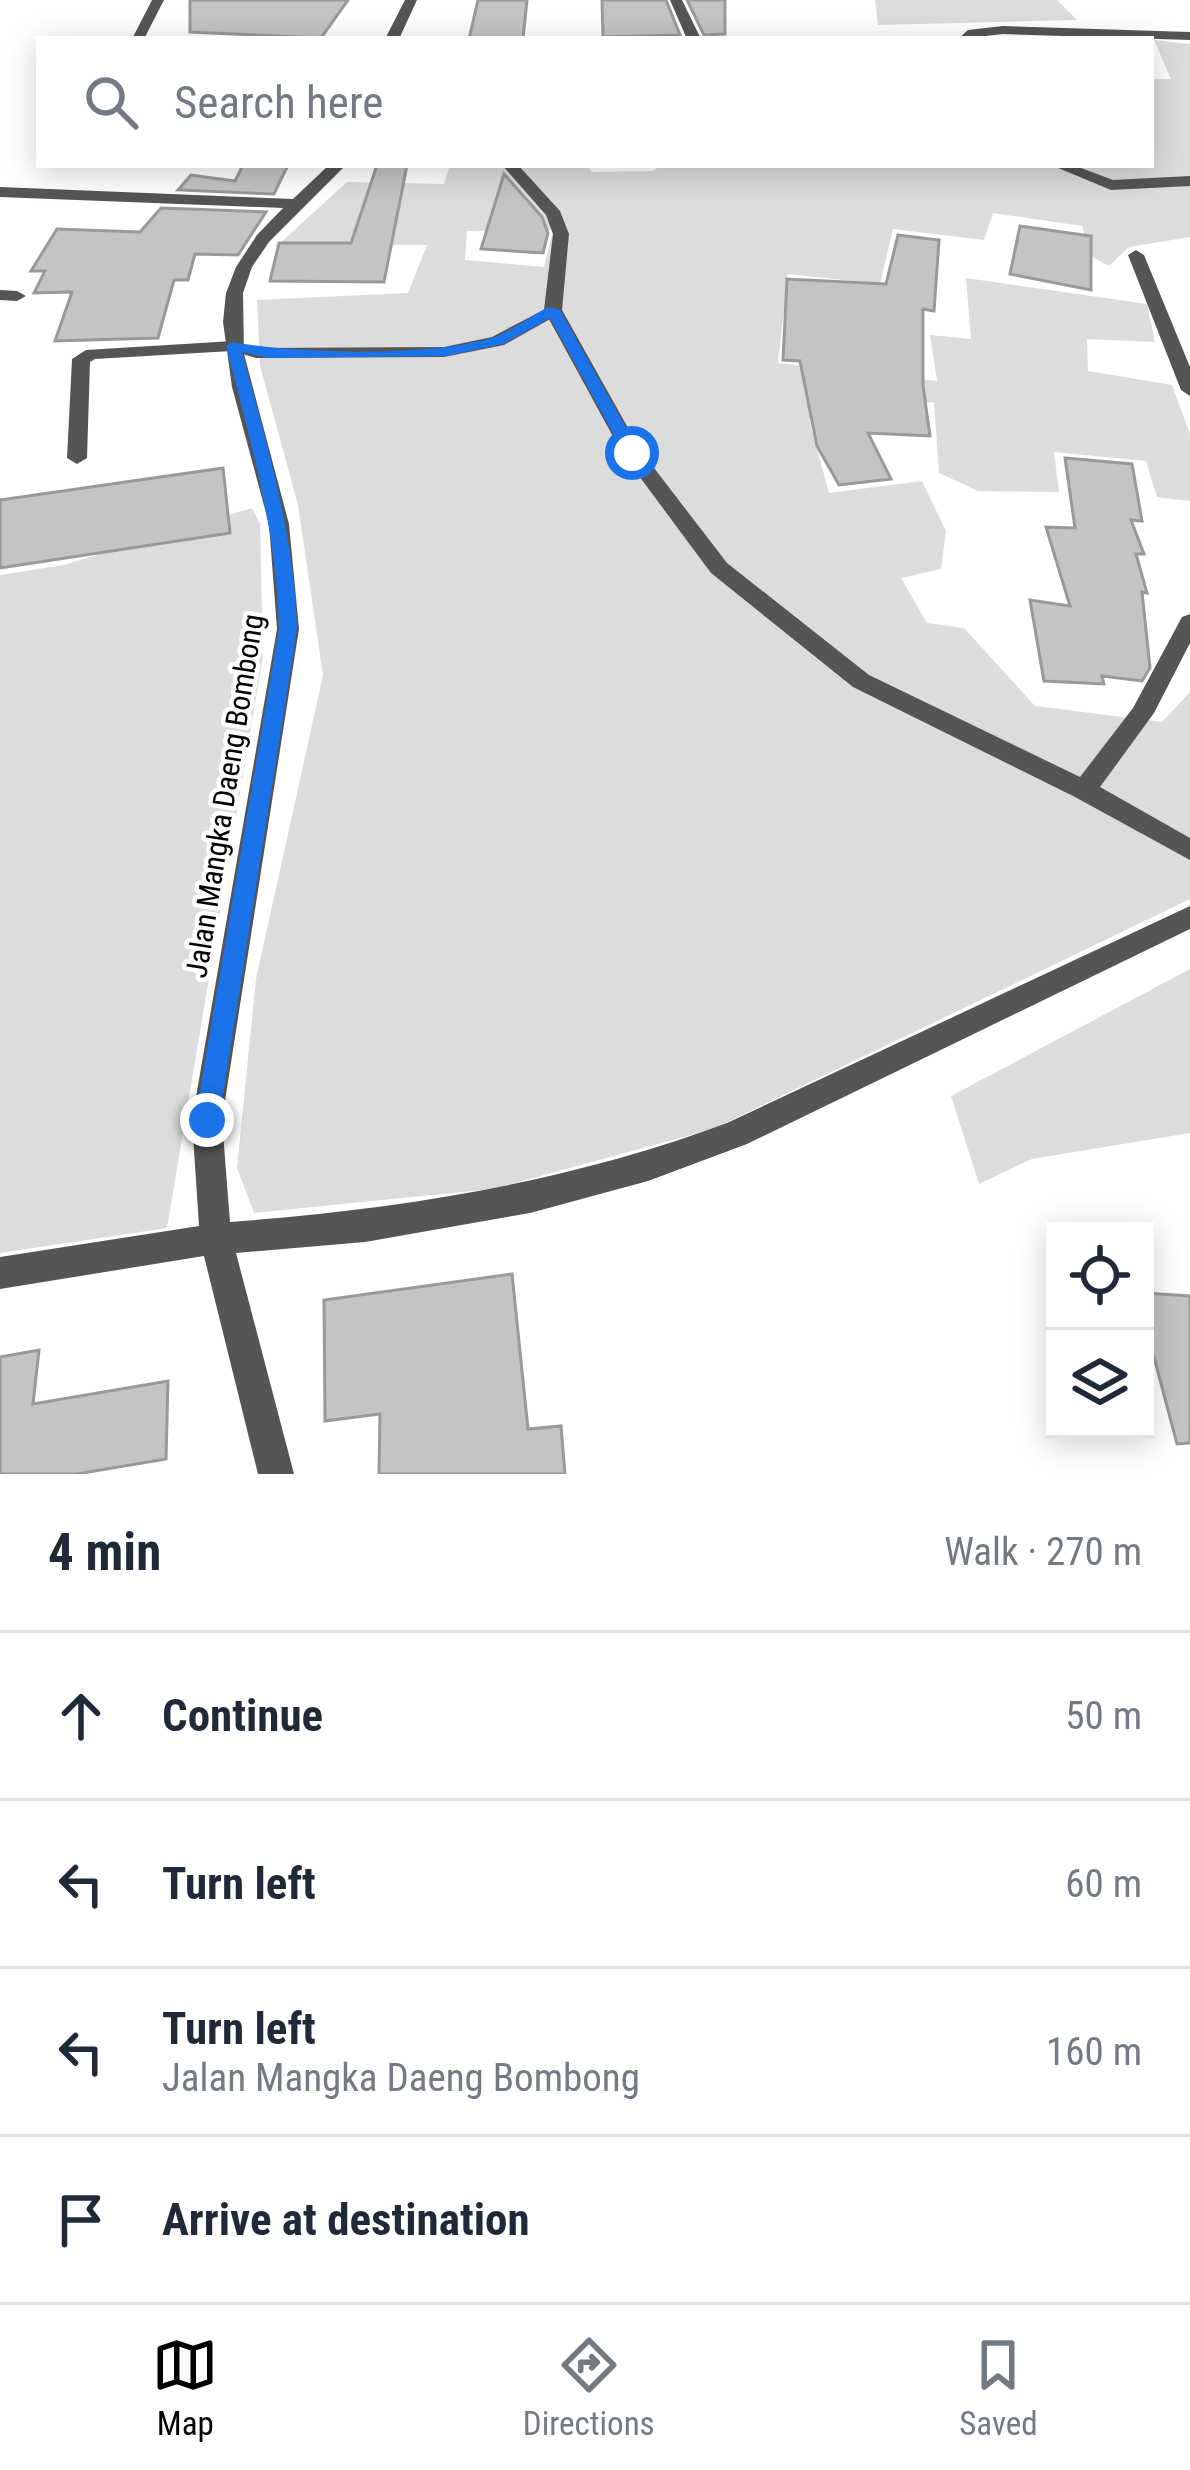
<!DOCTYPE html>
<meta charset="utf-8">
<style>
:root{--surface:#fff;--page:#f2f2f3;--text:#1f2937;--muted:#747a83;--line:#e0e1e3;--accent:#000}
body{margin:0;font-family:"Roboto Condensed",sans-serif;background:var(--page);color:var(--text)}
.controls{position:absolute;right:36px;bottom:36px;display:grid;overflow:hidden;border-radius:0px;box-shadow:0 6px 30px #0003}
.controls button{width:108px;height:108px;display:grid;place-items:center;padding:0;border:0;border-bottom:3px solid var(--line);background:var(--surface);color:var(--text);font:60px sans-serif}
.stop{position:absolute;width:36px;height:36px;margin:-27px;border:9px solid #1a73e8;border-radius:50%;background:#fff}
.stop.end{background:#1a73e8;border-color:#fff;box-shadow:0 3px 12px #0008}
.list{margin:0;padding:0;list-style:none}
h2{display:flex;justify-content:space-between;align-items:center;height:156px;margin:0;padding:0 48px;font-size:51px}
h2 small{font-size:39px;font-weight:400;color:var(--muted)}
.list li{display:grid;grid-template-columns:78px 1fr auto;gap:36px;align-items:center;box-sizing:border-box;height:168px;padding:0 48px;border-top:3px solid var(--line)}
.list b{display:block;font-size:45px;white-space:nowrap}
.list p{margin:0;font-size:39px;white-space:nowrap;color:var(--muted)}
.list em{font-size:39px;font-style:normal;color:var(--muted)}
.icon{flex:none;width:66px;height:66px;fill:none;stroke:currentColor;stroke-width:2;stroke-linecap:round;stroke-linejoin:round}
.map{position:relative;flex:none;width:1190px;height:1474px;overflow:hidden}
.search{position:absolute;background:var(--surface);box-shadow:0 6px 30px #0003;left:36px;right:36px;top:36px;height:132px;display:flex;align-items:center;gap:30px;box-sizing:border-box;padding:0 42px;border-radius:0px;color:var(--muted);font-size:45px}
.sheet{height:828px;background:var(--surface)}
nav{display:flex;justify-content:space-around;align-items:center;box-sizing:border-box;height:168px;border-top:3px solid var(--line);background:var(--surface);font-size:33px;color:var(--muted)}
nav a{display:grid;justify-items:center;gap:6px}
nav .on{color:var(--accent)}
.map>svg:first-child{display:block}
</style>
<div class="map">
<svg width="1190" height="1474" viewBox="0 0 1190 1474">
<rect width="100%" height="100%" fill="#fff"/>
<path fill="#dcdcdc" fill-rule="evenodd" d="M875,0H1057L1077,20L878,25Z
M1154,40L1190,44V237L1129,247L1109,266L1092,257L1082,226L993,213L984,240L893,229L880,284L788,274L778,363L937,381L930,335L971,339L966,278L1147,304L1155,342L1087,339L1088,371L1172,385L1190,434V501L1157,497L1146,461L1054,452L1059,492L978,491L939,473L934,402L809,419L829,493L922,481L946,531L941,569L901,578L927,623L964,628L1035,706L1162,722L1190,692V899L713,1129L492,1189L254,1213L237,1168L256,979L323,675L298,505L260,366L257,300L408,293L427,245H278L347,182L444,184L450,165H588L591,172L653,171L662,165H1151V79H1171ZM467,231L552,230L553,231L544,267L465,260Z
M252,508L260,524L263,656L167,1228L0,1253V575L64,565Z
M1190,969V1133L1032,1159L979,1184L951,1096Z"/>
<path fill="#c4c4c4" stroke="#999" stroke-width="3" d="M190,0H348L321,38L190,32Z
M478,0H527L523,39H469Z
M602,0H666L680,35L603,37Z
M687,0H725V34L704,35Z
M243,165H288L274,194L178,190L191,175L235,181Z
M377,165H407L384,282L270,281L279,243H351Z
M504,174L542,217L548,233L543,253L481,249Z
M161,208L266,212L238,255L195,254L188,280H174L158,338L55,341L72,292L34,293L45,271H31L57,229L140,232Z
M1020,226L1091,236V290L1010,274Z
M898,235L939,240L934,311L923,309V386L930,436L868,433L891,479L839,485L817,446L800,361L783,360L787,279L886,284Z
M1065,458L1132,464L1142,521L1131,520L1144,554H1136L1147,593L1142,592L1150,668L1142,681L1102,676L1104,684L1044,681L1030,600L1070,606L1046,527L1075,528Z
M223,468L230,533L0,568V500Z
M512,1274L528,1429L561,1426L565,1474H379L380,1414L325,1421L324,1300Z
M1145,1293L1190,1296V1443L1177,1444L1154,1357H1145Z
M39,1350L33,1404L168,1381L166,1459L77,1474H0V1357Z"/>
<g fill="none" stroke-linecap="round" stroke-linejoin="round">
<path fill="#555" fill-rule="evenodd" d="M1051,165H1073L1113,180L1190,176V186L1111,190Z
M553,305L562,310L559,314L504,345L444,357L256,358L232,351L95,359L90,362L87,458L77,464L67,458L72,359L86,350L233,341L257,348L444,347L492,337Z"/>
<path fill="#555" fill-rule="evenodd" d="M152,0H164L144,39H132Z
M405,0H417L399,39H385Z
M670,0H682L701,39H687Z
M1003,26L1190,32V40L1003,34L958,39L968,30Z
M329,165H346L269,242L252,267L243,293L244,354L289,524L299,629L222,1120L230,1222C401,1209 566,1183 727,1123L1190,906V929L747,1144L648,1181L530,1213L365,1242L236,1253L294,1474H258L204,1256L0,1289V1257L199,1226L192,1120L277,629L269,524L232,387L223,322L226,293L236,267L257,235L283,208L0,197V187L293,199Z
M502,165H518L560,211L569,234L562,310L641,451L727,563L869,675L1080,777L1133,708L1182,617L1190,614V643L1154,713L1100,787L1190,838V860L1075,797L853,687L711,573L622,453L544,310L553,234L546,215Z
M1136,250L1144,255L1190,367V396L1181,390L1128,255Z
M0,290L17,291L26,296L17,301L0,300Z"/>
</g>
<path fill="#1a73e8" d="M548,307L560,310L640,453L638,457L624,453L550,318L503,344L445,356L269,358L242,352C267,445 294,533 297,629L219,1120L216,1128H199L195,1120L279,629C277,531 250,440 226,346L233,342C296,354 430,357 491,338C510,332 530,317 548,307Z"/>
<g text-anchor="middle" stroke-width="9" stroke-linejoin="round" paint-order="stroke">
<g font-size="30" fill="#000" stroke="#fff">
<text transform="translate(225 796) rotate(-81)" y="10">Jalan Mangka Daeng Bombong</text>
</g>
</g>
</svg>
<div class="controls">
<button><svg class="icon" aria-label="locate" viewBox="0 0 24 24"><circle cx="12" cy="12" r="6"/><path d="M12 2v4M12 18v4M2 12h4M18 12h4"/></svg></button>
<button><svg class="icon" aria-label="layers" viewBox="0 0 24 24"><path d="M12 4l9 5-9 5-9-5zM3 14l9 5 9-5"/></svg></button>
</div>
<div class="stop" style="left:632px;top:453px"></div>
<div class="stop end" style="left:207px;top:1120px"></div>
<div class="search"><svg class="icon" aria-label="search" viewBox="0 0 24 24"><circle cx="10" cy="10" r="6"/><path d="M15 15l6 6"/></svg>Search here</div>
</div>
<section class="sheet">
<h2>4 min<small>Walk · 270 m</small></h2>
<ul class="list">
<li><svg class="icon" aria-label="ahead" viewBox="0 0 24 24"><path d="M12 20V5M6 11l6-6 6 6"/></svg><div><b>Continue</b></div><em>50 m</em></li>
<li><svg class="icon" aria-label="left" viewBox="0 0 24 24"><path d="M17 20v-9H6M10 6l-5 5 5 5"/></svg><div><b>Turn left</b></div><em>60 m</em></li>
<li><svg class="icon" aria-label="left" viewBox="0 0 24 24"><path d="M17 20v-9H6M10 6l-5 5 5 5"/></svg><div><b>Turn left</b><p>Jalan Mangka Daeng Bombong</p></div><em>160 m</em></li>
<li><svg class="icon" aria-label="arrive" viewBox="0 0 24 24"><path d="M6 21V4h12l-3 4 3 4H6"/></svg><div><b>Arrive at destination</b></div></li>
</ul>
</section>
<nav>
<a class="on"><svg class="icon" aria-label="map" viewBox="0 0 24 24"><path d="M3 6l6-2 6 2 6-2v14l-6 2-6-2-6 2zM9 4v14M15 6v14"/></svg>Map</a>
<a><svg class="icon" aria-label="directions" viewBox="0 0 24 24"><path d="M12 3l9 9-9 9-9-9zM9 14v-3h6M13 9l2 2-2 2"/></svg>Directions</a>
<a><svg class="icon" aria-label="saved" viewBox="0 0 24 24"><path d="M7 4h10v16l-5-4-5 4z"/></svg>Saved</a>
</nav>
